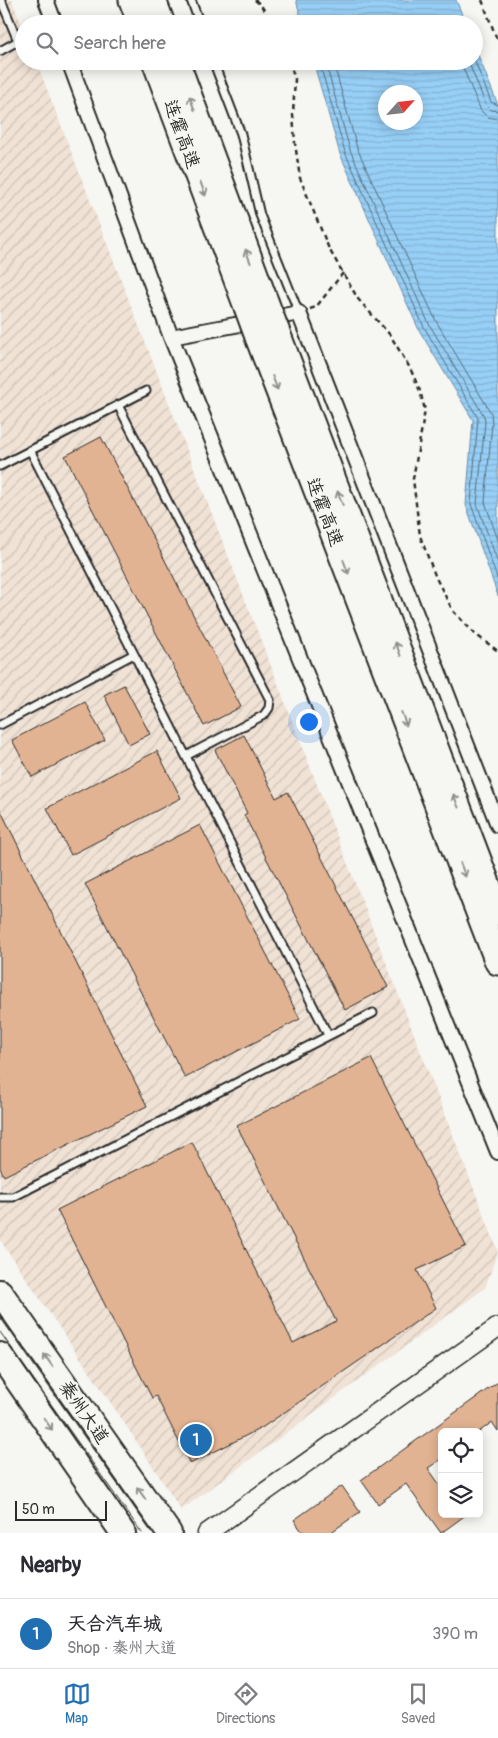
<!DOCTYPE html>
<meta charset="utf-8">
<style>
:root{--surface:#fff;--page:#f7f7f7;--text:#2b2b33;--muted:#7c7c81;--line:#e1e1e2;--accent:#1f6fb2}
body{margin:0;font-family:Pangolin,"LXGW WenKai TC",sans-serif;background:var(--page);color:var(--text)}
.controls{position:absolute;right:15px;bottom:15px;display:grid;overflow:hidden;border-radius:8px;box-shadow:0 2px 12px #0003}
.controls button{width:45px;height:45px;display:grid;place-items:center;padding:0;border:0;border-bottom:1px solid var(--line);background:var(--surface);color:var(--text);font:25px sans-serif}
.compass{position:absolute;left:378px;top:85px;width:45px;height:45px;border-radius:50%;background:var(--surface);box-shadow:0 2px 12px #0003;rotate:63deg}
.scale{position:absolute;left:15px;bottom:12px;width:92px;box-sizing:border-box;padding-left:5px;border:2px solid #2b2b2b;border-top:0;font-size:14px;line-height:18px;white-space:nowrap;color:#2b2b2b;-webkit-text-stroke:4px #f6f6f2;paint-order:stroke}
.you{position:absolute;left:308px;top:721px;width:18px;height:18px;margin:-12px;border:4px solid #fff;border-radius:50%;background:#1a73e8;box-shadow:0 0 0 8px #1a73e833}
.badge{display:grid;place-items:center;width:32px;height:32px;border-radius:50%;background:var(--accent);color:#fff;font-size:16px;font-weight:700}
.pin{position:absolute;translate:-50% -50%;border:2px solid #fff;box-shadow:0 1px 5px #0006}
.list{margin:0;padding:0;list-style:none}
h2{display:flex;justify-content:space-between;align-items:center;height:65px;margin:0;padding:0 20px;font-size:21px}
h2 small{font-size:16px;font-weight:400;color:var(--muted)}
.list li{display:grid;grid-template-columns:32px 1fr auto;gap:15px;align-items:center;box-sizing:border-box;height:70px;padding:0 20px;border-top:1px solid var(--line)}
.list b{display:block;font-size:19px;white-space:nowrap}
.list p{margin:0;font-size:16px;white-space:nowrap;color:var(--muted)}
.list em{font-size:16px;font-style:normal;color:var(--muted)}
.icon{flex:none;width:28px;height:28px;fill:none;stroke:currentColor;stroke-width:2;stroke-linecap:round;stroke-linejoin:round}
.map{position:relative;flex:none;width:498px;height:1533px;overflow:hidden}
.search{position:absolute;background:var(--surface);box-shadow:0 2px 12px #0003;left:15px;right:15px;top:15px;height:55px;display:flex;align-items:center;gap:12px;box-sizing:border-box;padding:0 18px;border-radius:28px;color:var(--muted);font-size:19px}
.sheet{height:135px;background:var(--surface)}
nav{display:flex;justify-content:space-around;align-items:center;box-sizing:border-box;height:70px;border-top:1px solid var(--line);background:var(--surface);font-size:14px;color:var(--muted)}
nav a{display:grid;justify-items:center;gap:2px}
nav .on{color:var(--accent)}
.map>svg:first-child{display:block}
</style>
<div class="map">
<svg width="498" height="1533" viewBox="0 0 498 1533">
<defs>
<pattern id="industrial-furrows" width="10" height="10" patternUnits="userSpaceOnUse" patternTransform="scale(1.25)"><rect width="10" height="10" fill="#f0e2d5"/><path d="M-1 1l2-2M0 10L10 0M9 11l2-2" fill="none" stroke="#cec2b7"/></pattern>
<pattern id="water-rules" width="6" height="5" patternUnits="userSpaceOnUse" patternTransform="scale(1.25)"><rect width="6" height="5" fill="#97cff6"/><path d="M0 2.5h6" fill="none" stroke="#82b2d3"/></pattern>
</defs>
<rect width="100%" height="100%" fill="#f6f6f2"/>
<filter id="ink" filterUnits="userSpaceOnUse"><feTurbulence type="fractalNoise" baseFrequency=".02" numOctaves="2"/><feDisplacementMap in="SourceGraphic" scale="10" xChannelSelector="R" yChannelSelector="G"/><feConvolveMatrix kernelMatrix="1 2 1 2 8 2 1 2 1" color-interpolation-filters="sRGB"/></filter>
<g filter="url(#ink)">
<path fill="url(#industrial-furrows)" d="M0,0H12L24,31V61H36L498,1251L485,1288L181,1510L125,1424L0,1240Z"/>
<path fill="url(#water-rules)" stroke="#6c8da5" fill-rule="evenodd" d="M296,0H456L466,24H303Z
M474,45L498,105V596L466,505L473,420L419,330L340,154L313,61H474ZM386,92H416V122H386Z"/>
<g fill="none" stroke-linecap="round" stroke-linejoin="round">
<path stroke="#566d7c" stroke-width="1" d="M474,59L491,102L498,105
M319,61L345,152L424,327L478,418L471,504L498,581
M325,61L350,150L429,324L484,416L485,422L477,504L498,563
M333,61L357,148L436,321L491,413L492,423L485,502L498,540
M460,61L481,111L488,117L498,119
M468,61L486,105L491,110L498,111"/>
</g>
<path fill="#e2b392" stroke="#2b2b2b" d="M101,437L241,707L204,726L65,456Z
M124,685L150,734L129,745L104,695Z
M85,702L105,740L32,777L12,740Z
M244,735L276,798L288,792L388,987L345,1010L244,815L247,813L215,750Z
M157,751L181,798L71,855L47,808Z
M0,809L147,1106L4,1176L0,1168Z
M200,825L300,1019L185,1078L85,884Z
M371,1058L466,1246L417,1270L436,1308L263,1427L190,1464L156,1396L152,1398L57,1210L192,1142L293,1343L336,1321L237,1126Z
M498,1382V1431L492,1422L479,1432H442V1459L428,1468L442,1488V1514H467L441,1533L406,1484L378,1504L361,1480Z
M342,1486L360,1512L330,1533H303L294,1520Z"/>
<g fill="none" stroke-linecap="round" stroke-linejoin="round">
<defs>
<path id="service" d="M191,0L200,24
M0,51L18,41L1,0
M213,61L241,134L260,215L299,313
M118,405L270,700L269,708L264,715L186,756
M30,450L328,1035
M0,466L146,391
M0,725L134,654
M0,1197H13L373,1013"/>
<path id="minor" d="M46,0L55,24
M69,61L171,337L498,1152
M171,337L299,313L498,825"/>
<path id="tertiary" d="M207,1533L498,1327"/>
<path id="trunk" d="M0,1292L169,1533
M0,1355L123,1533"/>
<path id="motorway" d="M132,0L141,24
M153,0L162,24
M155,61L247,307
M176,61L265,301
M276,330L498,912
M258,337L498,962"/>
</defs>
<use href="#service" stroke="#2b2b2b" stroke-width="11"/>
<use href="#minor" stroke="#2b2b2b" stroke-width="18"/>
<use href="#tertiary" stroke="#2b2b2b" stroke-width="21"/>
<use href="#trunk" stroke="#2b2b2b" stroke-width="28"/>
<use href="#motorway" stroke="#2b2b2b" stroke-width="29"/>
<path stroke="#2b2b2b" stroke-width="2.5" stroke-dasharray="5 4" stroke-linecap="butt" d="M255,0L261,5L272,24
M482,0L498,42
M289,61L295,79L293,114L295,143L300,178L329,249L343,273L358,299L390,335L410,368L420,391L425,410L413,479L420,536L436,578L453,611L475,634L498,651
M310,309L316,307L343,273"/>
<use href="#service" stroke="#f6f6f2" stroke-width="7"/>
<use href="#minor" stroke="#f6f6f2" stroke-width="14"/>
<use href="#tertiary" stroke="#f6f6f2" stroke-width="18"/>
<use href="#trunk" stroke="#f6f6f2" stroke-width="24"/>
<use href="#motorway" stroke="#f6f6f2" stroke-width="25"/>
<path stroke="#2b2b2b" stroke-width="1" d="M0,1317L152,1533
M0,1332L142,1533"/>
<defs>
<path id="motorway-bridge" d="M265,301L276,330
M247,307L258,337"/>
</defs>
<use href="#motorway-bridge" stroke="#2b2b2b" stroke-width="29" stroke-linecap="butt"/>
<use href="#motorway-bridge" stroke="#f6f6f2" stroke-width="25"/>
</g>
<defs><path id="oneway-shaft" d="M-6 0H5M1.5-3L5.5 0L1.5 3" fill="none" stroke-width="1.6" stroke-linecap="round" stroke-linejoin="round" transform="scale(1.25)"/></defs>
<g stroke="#90908e">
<use href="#oneway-shaft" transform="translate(192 103) rotate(-110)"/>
<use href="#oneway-shaft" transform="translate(203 189) rotate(70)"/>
<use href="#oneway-shaft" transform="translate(248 256) rotate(-110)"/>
<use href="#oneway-shaft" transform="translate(275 383) rotate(69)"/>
<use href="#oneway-shaft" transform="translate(340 498) rotate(-111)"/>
<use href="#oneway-shaft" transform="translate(346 567) rotate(69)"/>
<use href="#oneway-shaft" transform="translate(398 649) rotate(-111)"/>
<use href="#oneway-shaft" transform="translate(404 719) rotate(69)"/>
<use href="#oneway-shaft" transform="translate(456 801) rotate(-111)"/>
<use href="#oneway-shaft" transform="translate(463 870) rotate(69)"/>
<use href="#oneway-shaft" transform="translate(48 1360) rotate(-125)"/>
<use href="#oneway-shaft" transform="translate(48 1424) rotate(55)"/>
<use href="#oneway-shaft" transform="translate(141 1493) rotate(-125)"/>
</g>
</g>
<g text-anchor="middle" stroke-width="4.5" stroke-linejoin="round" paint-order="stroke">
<g font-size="18" fill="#2b2b2b" stroke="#f6f6f2">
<text transform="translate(182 134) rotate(70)" y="6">连霍高速</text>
<text transform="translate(325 512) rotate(69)" y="6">连霍高速</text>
<text transform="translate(84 1412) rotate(55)" y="6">秦州大道</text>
</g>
</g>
</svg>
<div class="controls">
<button><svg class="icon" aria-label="locate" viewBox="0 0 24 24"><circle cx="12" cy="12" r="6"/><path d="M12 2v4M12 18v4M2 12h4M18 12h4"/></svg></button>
<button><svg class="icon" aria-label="layers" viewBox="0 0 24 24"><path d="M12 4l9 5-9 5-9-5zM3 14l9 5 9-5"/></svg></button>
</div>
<svg class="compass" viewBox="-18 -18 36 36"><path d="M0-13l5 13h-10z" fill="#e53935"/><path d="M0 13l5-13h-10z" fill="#7c7c81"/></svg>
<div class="scale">50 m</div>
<div class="you"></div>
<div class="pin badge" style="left:196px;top:1440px">1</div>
<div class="search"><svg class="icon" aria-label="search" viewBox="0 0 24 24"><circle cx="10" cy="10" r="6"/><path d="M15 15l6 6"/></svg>Search here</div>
</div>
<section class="sheet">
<h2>Nearby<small></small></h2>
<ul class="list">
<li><span class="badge">1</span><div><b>天合汽车城</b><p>Shop · 秦州大道</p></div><em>390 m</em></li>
</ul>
</section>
<nav>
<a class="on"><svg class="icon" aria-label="map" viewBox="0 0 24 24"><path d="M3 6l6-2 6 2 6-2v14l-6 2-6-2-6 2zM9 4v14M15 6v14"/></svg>Map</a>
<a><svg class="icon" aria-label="directions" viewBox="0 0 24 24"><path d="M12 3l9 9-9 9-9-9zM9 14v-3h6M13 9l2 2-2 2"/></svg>Directions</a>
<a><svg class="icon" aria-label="saved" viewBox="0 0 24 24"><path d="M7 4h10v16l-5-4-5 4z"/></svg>Saved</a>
</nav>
